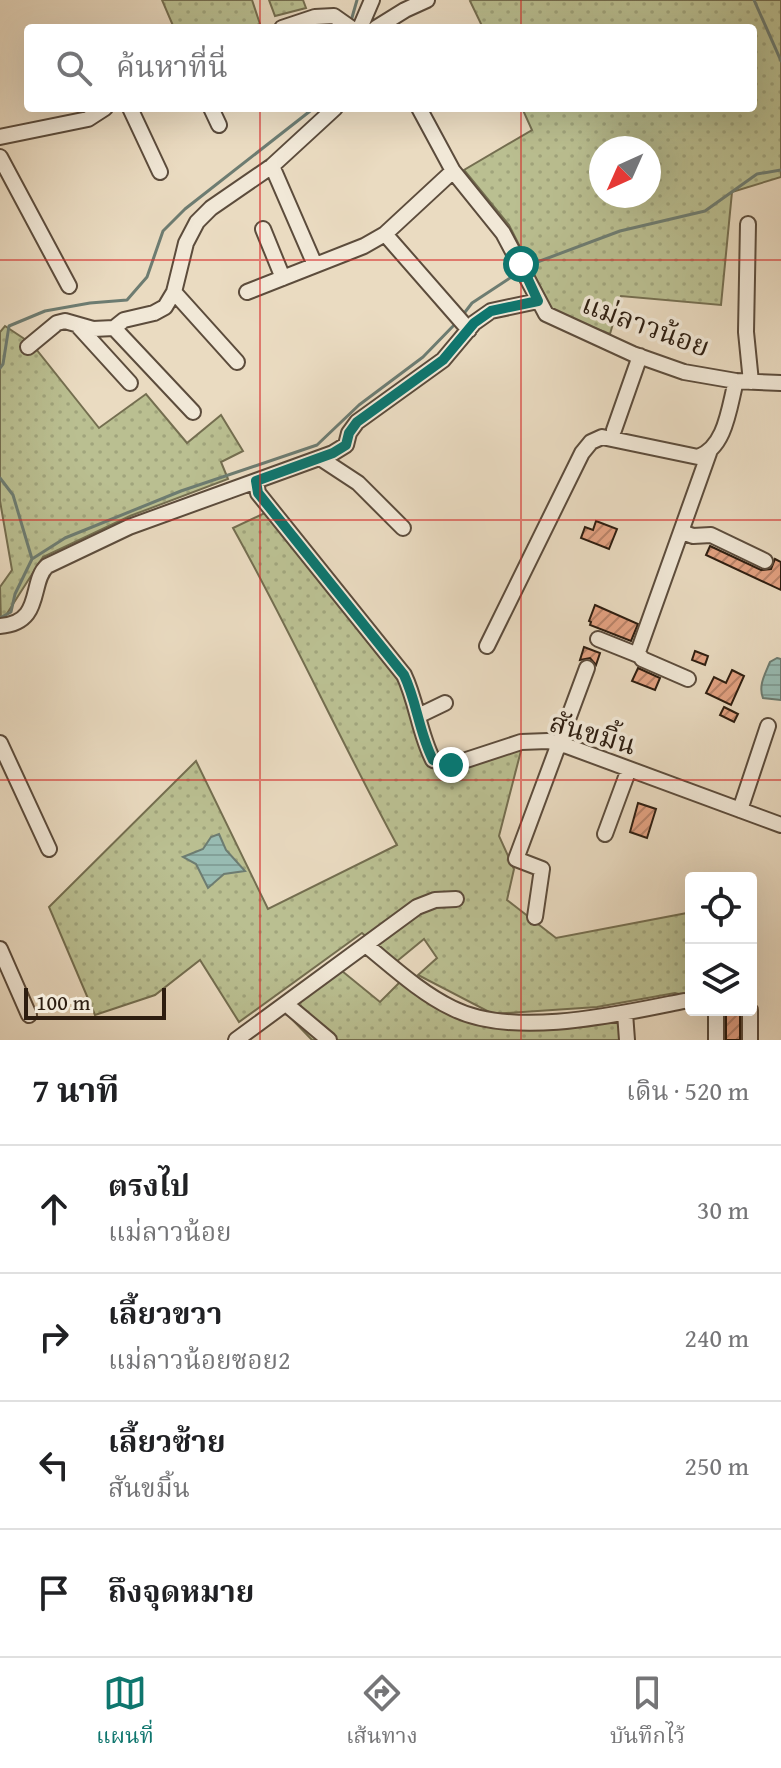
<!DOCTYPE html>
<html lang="th">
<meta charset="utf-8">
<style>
:root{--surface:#fff;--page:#f6f6f6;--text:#202124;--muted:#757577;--line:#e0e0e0;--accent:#0f766e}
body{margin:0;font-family:"Gentium Book Plus","Noto Serif Thai",serif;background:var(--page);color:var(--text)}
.controls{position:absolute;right:24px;bottom:24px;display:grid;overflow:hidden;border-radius:8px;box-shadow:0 8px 32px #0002}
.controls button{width:72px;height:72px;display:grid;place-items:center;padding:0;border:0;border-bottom:2px solid var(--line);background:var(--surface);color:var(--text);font:40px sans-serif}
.compass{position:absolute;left:589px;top:136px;width:72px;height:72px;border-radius:50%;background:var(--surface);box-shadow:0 8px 32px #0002;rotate:225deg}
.scale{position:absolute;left:24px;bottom:20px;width:142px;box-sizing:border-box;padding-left:8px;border:4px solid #2d1d10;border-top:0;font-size:22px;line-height:28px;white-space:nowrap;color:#2d1d10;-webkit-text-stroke:6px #f1e8d7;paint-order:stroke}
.stop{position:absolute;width:24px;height:24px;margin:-18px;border:6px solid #0f766e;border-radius:50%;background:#fff}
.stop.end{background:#0f766e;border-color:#fff;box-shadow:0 2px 8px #0008}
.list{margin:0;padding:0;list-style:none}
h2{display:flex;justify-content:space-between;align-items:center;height:104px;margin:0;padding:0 32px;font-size:34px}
h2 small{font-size:26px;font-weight:400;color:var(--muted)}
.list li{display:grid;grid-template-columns:52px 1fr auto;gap:24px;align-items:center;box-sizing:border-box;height:128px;padding:0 32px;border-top:2px solid var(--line)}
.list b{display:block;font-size:30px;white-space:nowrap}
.list p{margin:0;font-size:26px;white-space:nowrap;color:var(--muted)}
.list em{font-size:26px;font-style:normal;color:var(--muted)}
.icon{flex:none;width:44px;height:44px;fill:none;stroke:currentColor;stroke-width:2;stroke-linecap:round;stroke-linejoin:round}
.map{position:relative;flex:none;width:781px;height:1040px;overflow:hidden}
.search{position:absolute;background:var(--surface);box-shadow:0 8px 32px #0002;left:24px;right:24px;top:24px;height:88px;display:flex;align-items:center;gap:20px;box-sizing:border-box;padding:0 28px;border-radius:8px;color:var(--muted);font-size:30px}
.sheet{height:616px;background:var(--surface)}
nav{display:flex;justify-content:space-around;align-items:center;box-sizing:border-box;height:112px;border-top:2px solid var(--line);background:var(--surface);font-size:22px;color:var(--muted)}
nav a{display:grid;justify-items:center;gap:4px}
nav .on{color:var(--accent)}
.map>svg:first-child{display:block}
</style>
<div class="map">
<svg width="781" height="1040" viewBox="0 0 781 1040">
<defs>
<pattern id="grass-dots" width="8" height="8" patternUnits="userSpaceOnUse" patternTransform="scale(2)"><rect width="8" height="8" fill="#babf91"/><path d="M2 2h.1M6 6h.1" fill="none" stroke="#a0a47c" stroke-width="1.8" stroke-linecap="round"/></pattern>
<pattern id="water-rules" width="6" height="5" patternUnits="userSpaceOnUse" patternTransform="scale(2)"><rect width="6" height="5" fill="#98bbb2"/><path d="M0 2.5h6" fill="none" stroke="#83a098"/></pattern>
<pattern id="building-hatch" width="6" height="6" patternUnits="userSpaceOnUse" patternTransform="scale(2)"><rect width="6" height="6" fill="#e4a282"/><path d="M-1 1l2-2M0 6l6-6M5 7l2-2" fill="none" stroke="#b98369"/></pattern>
</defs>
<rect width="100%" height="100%" fill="#eadbc1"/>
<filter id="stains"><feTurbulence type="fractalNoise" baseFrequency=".0025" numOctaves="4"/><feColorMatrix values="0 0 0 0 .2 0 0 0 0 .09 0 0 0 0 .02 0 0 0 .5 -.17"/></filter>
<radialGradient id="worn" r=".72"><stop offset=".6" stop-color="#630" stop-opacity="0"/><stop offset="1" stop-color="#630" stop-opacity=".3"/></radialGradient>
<path fill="url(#grass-dots)" stroke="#746e50" stroke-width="2" fill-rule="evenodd" d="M162,0H252L260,24L248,28H174Z
M269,0H303L306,8L275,16Z
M472,0H781V177L732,192L721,305L621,296L610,334L553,312L509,225L464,170L532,130L522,108H753V28H483L470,1ZM601,148H649V196H601Z
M5,326L32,344L99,428L146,394L187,443L221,415L243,451L221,462L228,479L130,516L43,557L1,623L0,587L12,570L0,501V332Z
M271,510L404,675L425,746L451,765L524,739L499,836L514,869L507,900L556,938L687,913L691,997L675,993L597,1007L493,1014L418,975L437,958L424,939L396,962L362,933L239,1022L200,960L155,995L95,1015L49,907L196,761L268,909L397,845C340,740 291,632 233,528Z
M342,971L380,1002L401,981L504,1026L621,1016V1040H312L285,1012Z"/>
<path fill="url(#water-rules)" stroke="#6d7c71" stroke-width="2" d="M777,658L781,659V700L763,698C758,686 765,674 770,662Z
M219,834L226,850L245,871L224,874L208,888L196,864L183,857L203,849L211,837Z"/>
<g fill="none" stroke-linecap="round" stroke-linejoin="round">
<path stroke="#6d7c71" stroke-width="3" d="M754,0L781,61
M351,21L357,0
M532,264L620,231L705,211L757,174L781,170
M462,316L472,303L516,274
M0,368L3,364L9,326L45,311L90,303L127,300L147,277L163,231L185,209L314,108
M0,478L13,495L32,559
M0,618L11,612L15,594L32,559L65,538L181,491L317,445L359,405L423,357L457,322"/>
</g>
<path fill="url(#building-hatch)" stroke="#2d1d10" stroke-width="2" d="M596,521L617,529L609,549L581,538L585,527L593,530Z
M710,546L761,570L771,569L775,559L781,562V590L706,555Z
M595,605L638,624L631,641L590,625L591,622L589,621Z
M584,647L600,653L596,665L590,658L580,660Z
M695,651L708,656L705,665L692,660Z
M638,668L660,678L655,690L632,681Z
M732,670L744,676L731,705L706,693L714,677L726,683Z
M724,707L738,714L734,722L720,715Z
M638,803L656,809L647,838L630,832Z
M726,1010H740V1040H726Z"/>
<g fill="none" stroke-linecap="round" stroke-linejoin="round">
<defs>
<path id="minor" d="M282,28L315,17L334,16L351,28
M360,28L372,0
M376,28L405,10L427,0
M130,108L160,172
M211,108L219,125
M419,108L453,171L503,233L546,314L633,354L684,372L736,381L781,383
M0,137L88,119L105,108
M0,157L69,286
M272,166L315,265
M748,224L746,332L751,382
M263,229L283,278
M385,234L469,330
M174,292L237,362
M247,292L364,246L385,234L453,171
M79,327L130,383
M28,347L57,323L65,321L93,329L114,328
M193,412L114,328L124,320L154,313L165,307L174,292L186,243L197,222L211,208L272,166L335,108
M614,430L640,356
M320,458L358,483L403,528
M256,481L258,493L404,675C417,702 419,733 433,760L451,765L521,742L548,741L567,746L781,825
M682,532L693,536L711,535L765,561
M0,626C44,623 29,582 47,566L129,527L333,453L346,445L349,433L357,422L443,360L474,323L491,311L538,301
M598,639L638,655
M487,646L582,453L591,442L602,437L698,457C726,447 729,407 736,381
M688,679L642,659L638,652L709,453
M418,716L445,703
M0,743L49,849
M740,810L768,726
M605,834L629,769
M535,917L542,869L516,859L587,668
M367,946C394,968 421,993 452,1008C513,1039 619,1014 684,1001
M0,949L29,1015
M286,1004L329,1040
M716,1010V1040
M750,1010V1040
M625,1013L627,1040
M236,1040L417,907L435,900L456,899"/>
</defs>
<use href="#minor" stroke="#5c4c3c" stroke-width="18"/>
<use href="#minor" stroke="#f1e8d7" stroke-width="14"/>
</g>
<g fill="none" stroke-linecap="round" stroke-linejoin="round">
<path stroke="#0f766e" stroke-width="10" d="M451,765L433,760C419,733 417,702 404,675L258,493L256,481L333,453L346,445L349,433L357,422L443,360L474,323L491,311L538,301L521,264"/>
</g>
<path fill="none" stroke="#d62828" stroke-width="2" stroke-opacity="0.55" d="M260,0V28M521,0V28M260,108V1040M521,108V1040M0,260H781M0,520H781M0,780H781"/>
<g text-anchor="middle" stroke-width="7" stroke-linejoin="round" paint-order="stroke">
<g font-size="28" fill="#2d1d10" stroke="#f1e8d7">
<text transform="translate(646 325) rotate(20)" y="10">แม่ลาวน้อย</text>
<text transform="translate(593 733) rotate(16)" y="10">สันขมิ้น</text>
</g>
</g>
<rect width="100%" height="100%" filter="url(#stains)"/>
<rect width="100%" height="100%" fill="url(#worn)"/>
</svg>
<div class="controls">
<button><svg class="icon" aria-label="locate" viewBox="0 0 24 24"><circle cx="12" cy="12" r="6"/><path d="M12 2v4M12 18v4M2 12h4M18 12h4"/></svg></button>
<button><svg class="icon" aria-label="layers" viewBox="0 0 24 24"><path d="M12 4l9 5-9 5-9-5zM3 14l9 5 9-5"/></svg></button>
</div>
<svg class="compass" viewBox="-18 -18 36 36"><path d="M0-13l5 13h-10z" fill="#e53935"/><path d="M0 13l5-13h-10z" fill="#757577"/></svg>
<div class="scale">100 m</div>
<div class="stop" style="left:521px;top:264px"></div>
<div class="stop end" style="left:451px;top:765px"></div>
<div class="search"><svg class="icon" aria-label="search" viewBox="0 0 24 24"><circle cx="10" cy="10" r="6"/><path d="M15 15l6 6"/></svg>ค้นหาที่นี่</div>
</div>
<section class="sheet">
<h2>7 นาที<small>เดิน · 520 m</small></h2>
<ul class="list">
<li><svg class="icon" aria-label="ahead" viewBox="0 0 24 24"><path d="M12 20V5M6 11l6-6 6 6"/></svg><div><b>ตรงไป</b><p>แม่ลาวน้อย</p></div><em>30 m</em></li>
<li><svg class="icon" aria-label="right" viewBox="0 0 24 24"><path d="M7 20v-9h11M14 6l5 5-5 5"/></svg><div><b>เลี้ยวขวา</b><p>แม่ลาวน้อยซอย2</p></div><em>240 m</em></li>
<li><svg class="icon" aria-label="left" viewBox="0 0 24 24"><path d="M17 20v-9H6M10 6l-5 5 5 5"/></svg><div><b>เลี้ยวซ้าย</b><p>สันขมิ้น</p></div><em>250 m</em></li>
<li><svg class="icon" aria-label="arrive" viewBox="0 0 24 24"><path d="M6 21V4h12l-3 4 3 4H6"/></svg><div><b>ถึงจุดหมาย</b></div></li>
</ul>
</section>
<nav>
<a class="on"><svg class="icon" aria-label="map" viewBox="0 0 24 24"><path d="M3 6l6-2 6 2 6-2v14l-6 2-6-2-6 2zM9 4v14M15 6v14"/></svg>แผนที่</a>
<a><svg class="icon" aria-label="directions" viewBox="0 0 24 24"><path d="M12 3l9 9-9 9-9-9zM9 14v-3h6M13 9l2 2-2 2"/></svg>เส้นทาง</a>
<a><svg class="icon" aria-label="saved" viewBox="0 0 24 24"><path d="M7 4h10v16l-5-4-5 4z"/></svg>บันทึกไว้</a>
</nav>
